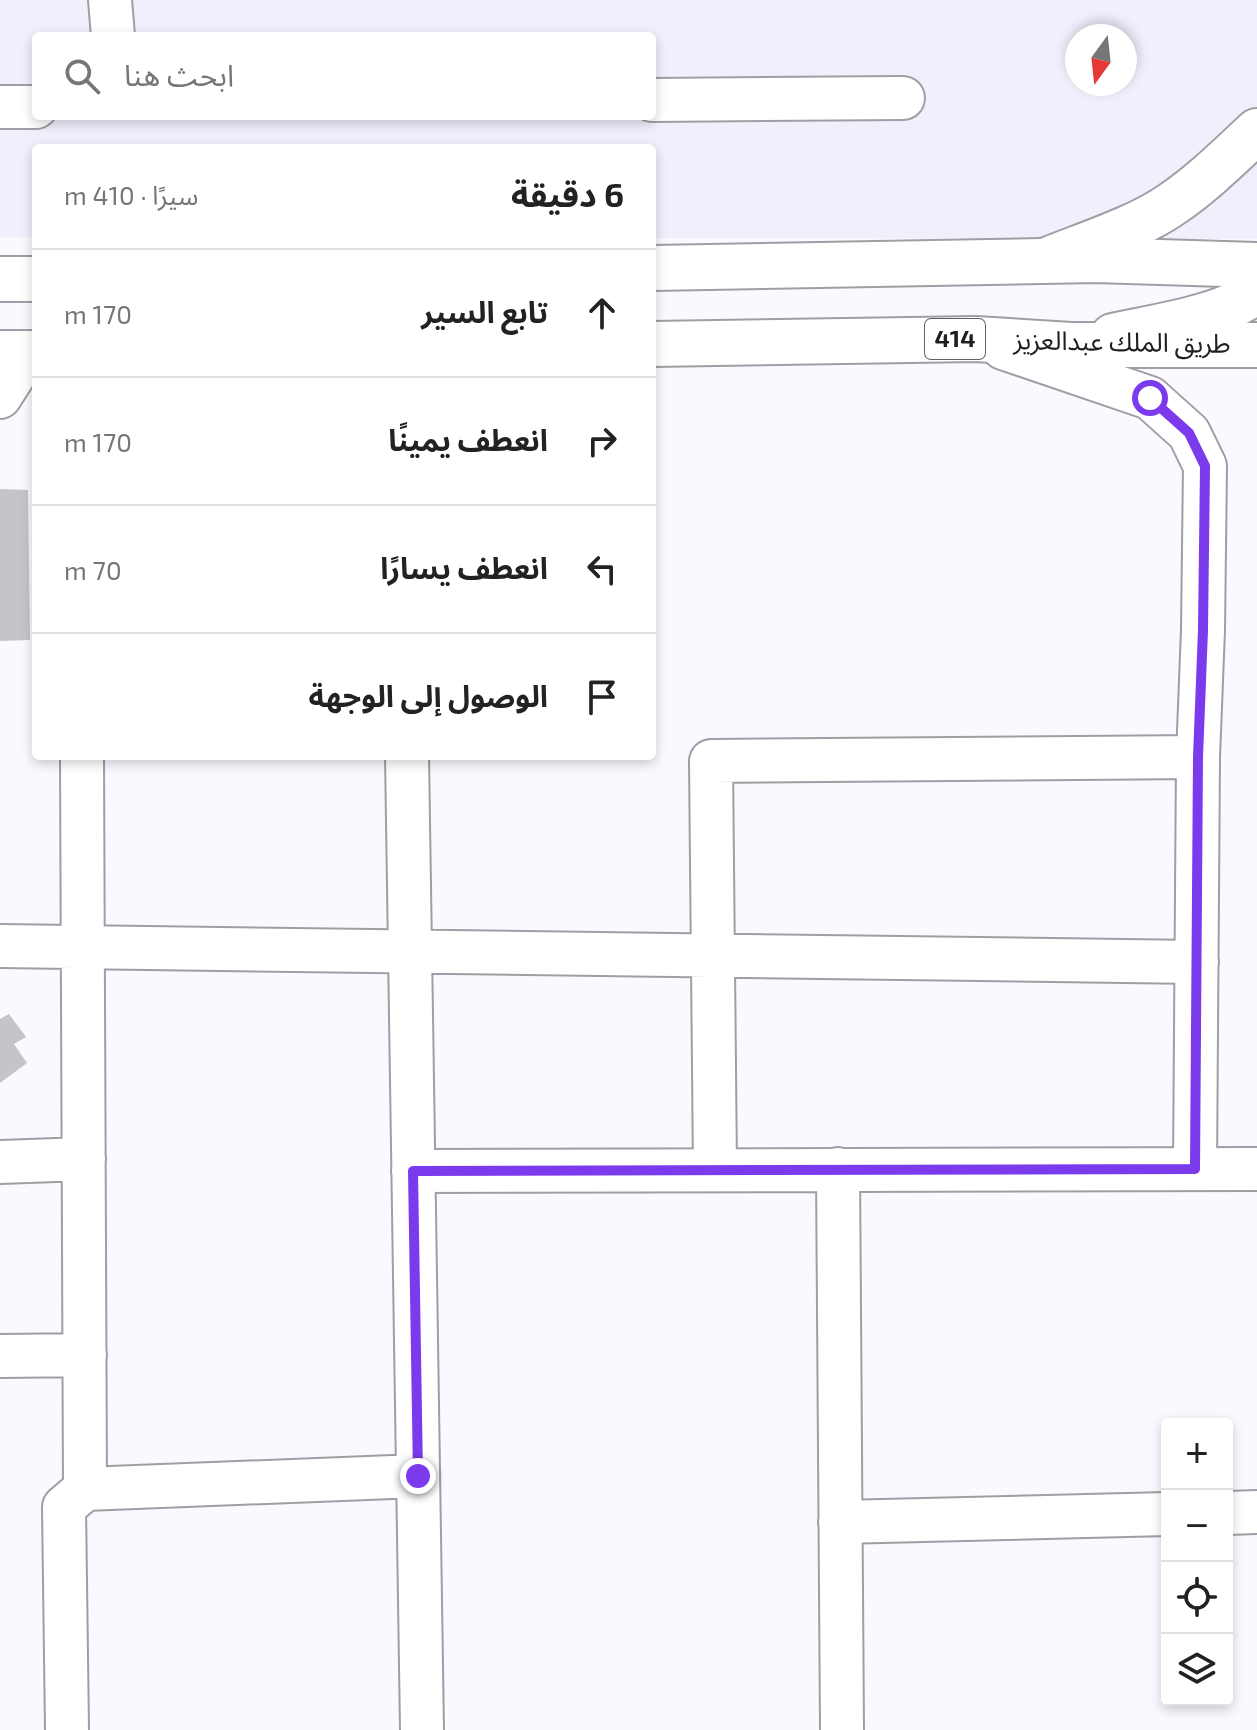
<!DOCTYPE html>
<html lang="ar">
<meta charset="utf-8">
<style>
:root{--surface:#fff;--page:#f2f2f2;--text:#222;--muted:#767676;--line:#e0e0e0}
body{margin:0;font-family:"Exo 2","Noto Sans Arabic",sans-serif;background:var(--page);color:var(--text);direction:rtl}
.controls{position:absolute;right:24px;bottom:24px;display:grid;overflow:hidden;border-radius:8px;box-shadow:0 4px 12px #0003}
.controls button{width:72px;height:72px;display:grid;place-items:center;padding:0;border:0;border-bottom:2px solid var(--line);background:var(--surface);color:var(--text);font:40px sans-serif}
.compass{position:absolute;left:1065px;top:24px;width:72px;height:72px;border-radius:50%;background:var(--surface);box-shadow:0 4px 12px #0003;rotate:195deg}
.stop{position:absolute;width:24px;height:24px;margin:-18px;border:6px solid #7c3aed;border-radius:50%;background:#fff}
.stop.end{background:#7c3aed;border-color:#fff;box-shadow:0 2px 8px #0008}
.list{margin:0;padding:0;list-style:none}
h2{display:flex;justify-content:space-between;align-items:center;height:104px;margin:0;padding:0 32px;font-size:34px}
h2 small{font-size:26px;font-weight:400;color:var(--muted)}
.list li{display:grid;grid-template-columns:52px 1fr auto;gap:24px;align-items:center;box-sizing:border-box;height:128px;padding:0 32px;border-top:2px solid var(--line)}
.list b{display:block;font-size:30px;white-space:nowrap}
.list em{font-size:26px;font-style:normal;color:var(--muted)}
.icon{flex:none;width:44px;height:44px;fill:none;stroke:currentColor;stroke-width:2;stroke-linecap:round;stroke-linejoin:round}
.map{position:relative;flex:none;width:1257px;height:1730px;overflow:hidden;direction:ltr}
.search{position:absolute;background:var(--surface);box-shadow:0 4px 12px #0003;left:32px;top:32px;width:624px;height:88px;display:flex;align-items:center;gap:20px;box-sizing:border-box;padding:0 28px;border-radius:8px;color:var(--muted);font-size:30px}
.panel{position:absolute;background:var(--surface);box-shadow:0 4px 12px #0003;left:32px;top:144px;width:624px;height:616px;border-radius:8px;direction:rtl}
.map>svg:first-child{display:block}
</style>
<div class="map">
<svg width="1257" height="1730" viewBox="0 0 1257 1730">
<rect width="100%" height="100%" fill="#fbf9ff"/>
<path fill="#f3eefc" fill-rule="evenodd" d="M0,0H1257V239L652,238V148H36V237H0ZM36,36H652V116H36ZM1077,36H1125V84H1077Z"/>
<path fill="#c6c4cb" d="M0,489L28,490L30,640L0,641Z
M9,1014L26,1037L14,1044L27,1063L0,1083V1019Z"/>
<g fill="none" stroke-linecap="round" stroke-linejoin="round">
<defs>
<path id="minor" d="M110,0L113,36
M652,100L903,98
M0,107H36
M1003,348L1150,398L1189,433L1205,466L1203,630L1198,757
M0,397L28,353
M82,756L85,1489L418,1476
M407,756L422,1730
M0,946L1197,962
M0,1162L84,1159
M838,1169L842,1730
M715,1170L711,761L1198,757L1195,1169
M413,1171L1257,1169
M0,1356L85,1355
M1227,1513L1257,1512
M840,1522L1167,1514
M67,1730L64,1507L85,1489"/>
<path id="major" d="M1047,260C1086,244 1138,228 1172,204C1203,183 1230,156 1257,131
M1113,336C1152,327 1228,317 1257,290"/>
<path id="highway" d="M652,268L1095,260L1257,265
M0,279H36
M652,344L976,339L1071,345H1257
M0,353H36"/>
</defs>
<use href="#minor" stroke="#a09ea4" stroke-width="46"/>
<use href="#major" stroke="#a09ea4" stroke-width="48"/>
<use href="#highway" stroke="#a09ea4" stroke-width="48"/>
<use href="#minor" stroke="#fff" stroke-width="42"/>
<use href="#major" stroke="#fff" stroke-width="44"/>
<use href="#highway" stroke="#fff" stroke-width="44"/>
</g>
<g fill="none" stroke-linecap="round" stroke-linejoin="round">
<path stroke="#7c3aed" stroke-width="10" d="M418,1476L413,1171L1195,1169L1198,757L1203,630L1205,466L1189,433L1150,398"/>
</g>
<g text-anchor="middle" stroke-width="7" stroke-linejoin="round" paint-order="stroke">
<rect fill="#fff" stroke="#626264" stroke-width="2" x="925" y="319" width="60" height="40" rx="6"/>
<g font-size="24" font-weight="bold" fill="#1f1e21">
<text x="955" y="347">414</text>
</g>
<g font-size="26" fill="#1f1e21" stroke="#fff">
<text transform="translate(1122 342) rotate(1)" y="9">طريق الملك عبدالعزيز</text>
</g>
</g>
</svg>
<div class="controls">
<button>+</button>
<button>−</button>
<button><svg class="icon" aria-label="locate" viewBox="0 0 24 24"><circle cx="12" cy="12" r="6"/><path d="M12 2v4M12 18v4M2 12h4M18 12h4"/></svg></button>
<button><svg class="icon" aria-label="layers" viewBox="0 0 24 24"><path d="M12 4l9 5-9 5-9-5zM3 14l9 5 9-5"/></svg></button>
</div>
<svg class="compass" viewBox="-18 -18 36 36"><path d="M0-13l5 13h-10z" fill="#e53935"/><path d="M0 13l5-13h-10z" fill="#767676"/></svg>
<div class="stop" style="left:1150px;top:398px"></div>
<div class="stop end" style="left:418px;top:1476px"></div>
<div class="search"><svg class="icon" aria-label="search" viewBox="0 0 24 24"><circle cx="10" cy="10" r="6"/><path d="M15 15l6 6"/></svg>ابحث هنا</div>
<section class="panel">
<h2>6 دقيقة<small>سيرًا · 410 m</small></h2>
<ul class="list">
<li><svg class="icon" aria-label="ahead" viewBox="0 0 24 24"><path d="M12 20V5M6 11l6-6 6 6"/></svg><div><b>تابع السير</b></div><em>170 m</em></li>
<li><svg class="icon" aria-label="right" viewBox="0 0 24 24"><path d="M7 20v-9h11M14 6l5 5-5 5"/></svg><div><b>انعطف يمينًا</b></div><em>170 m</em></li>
<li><svg class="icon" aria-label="left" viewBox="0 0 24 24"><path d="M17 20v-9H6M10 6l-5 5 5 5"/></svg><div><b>انعطف يسارًا</b></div><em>70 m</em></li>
<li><svg class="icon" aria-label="arrive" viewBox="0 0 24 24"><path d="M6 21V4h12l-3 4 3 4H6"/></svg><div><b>الوصول إلى الوجهة</b></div></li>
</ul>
</section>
</div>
